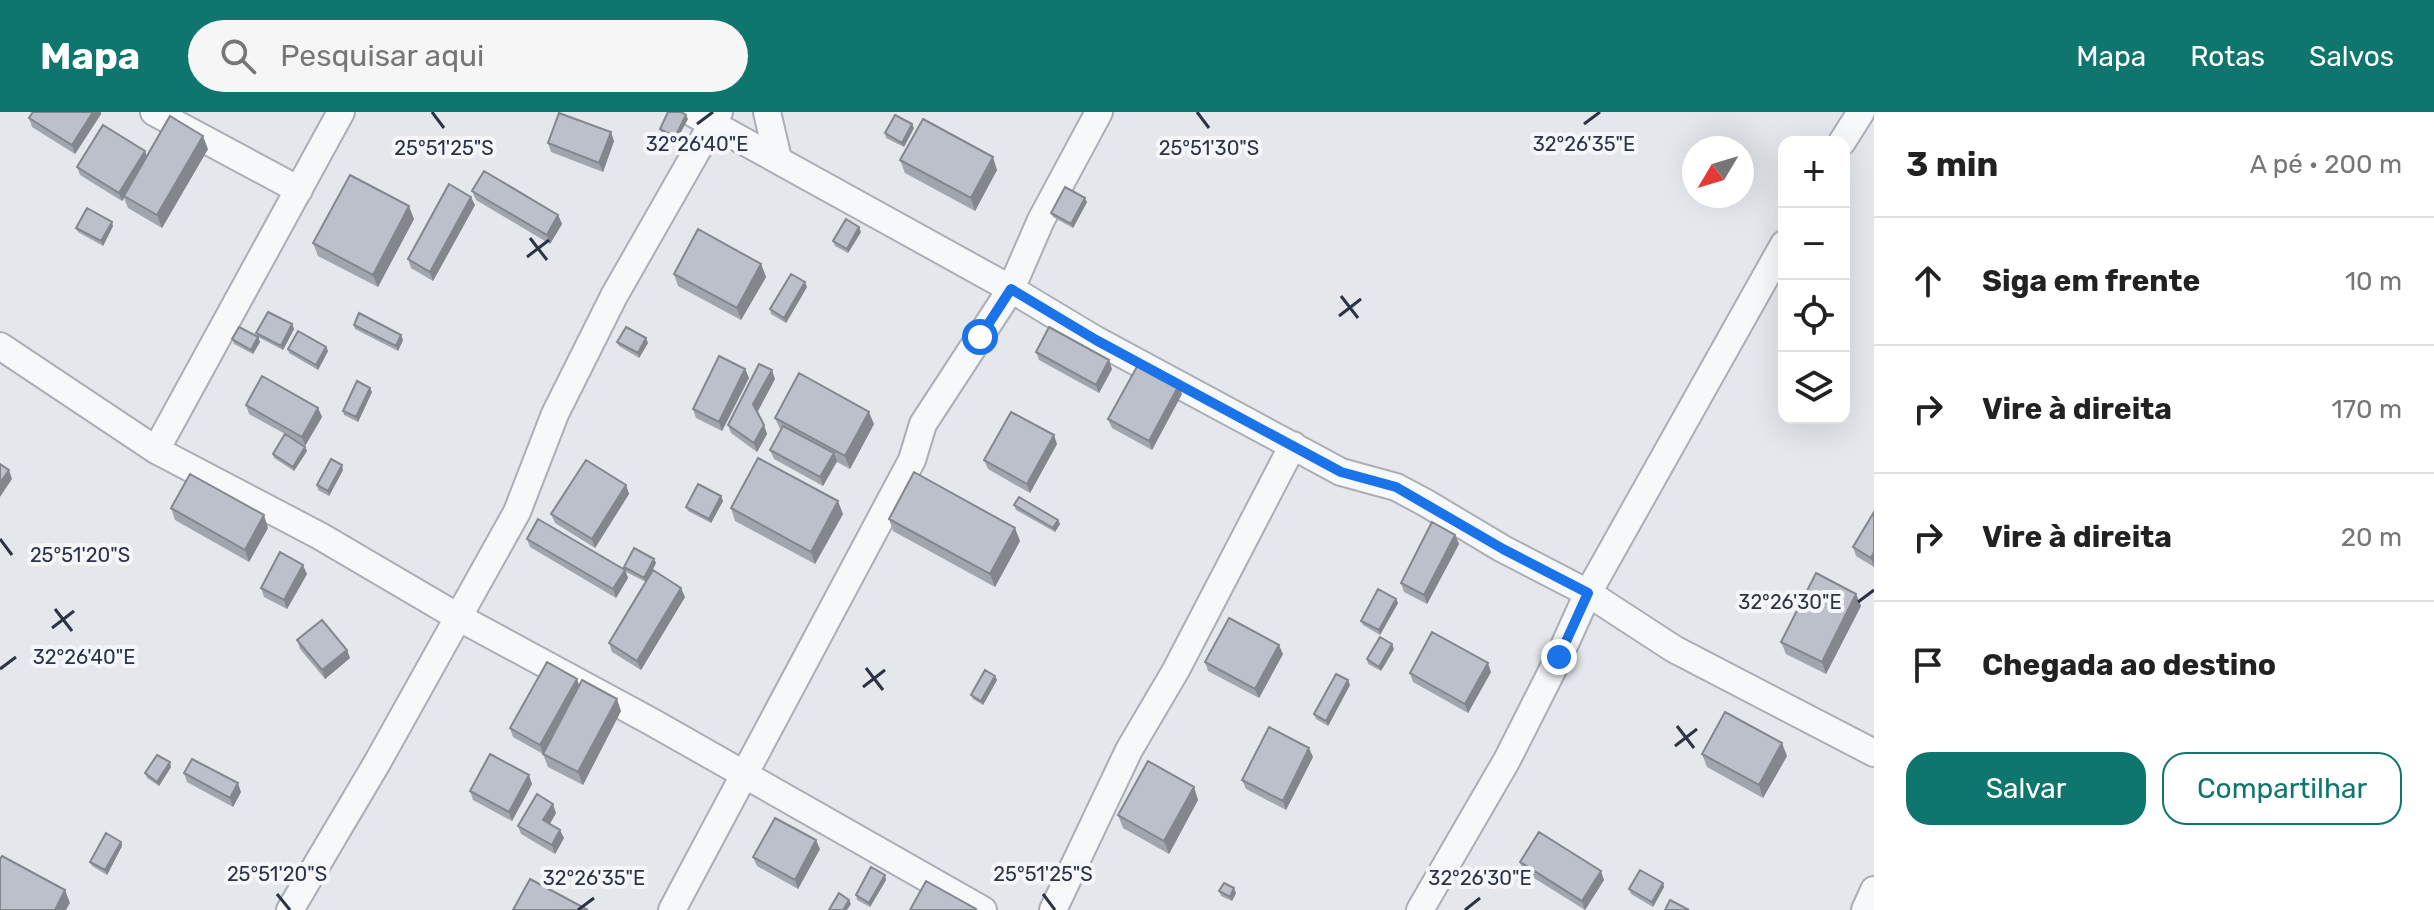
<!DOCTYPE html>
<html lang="pt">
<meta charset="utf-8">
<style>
:root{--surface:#fff;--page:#f6f6f6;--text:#222;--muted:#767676;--line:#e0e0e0;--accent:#0f766e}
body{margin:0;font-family:Rubik,sans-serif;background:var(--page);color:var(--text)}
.controls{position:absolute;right:24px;top:24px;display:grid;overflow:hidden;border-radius:16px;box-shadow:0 8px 32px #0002}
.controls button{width:72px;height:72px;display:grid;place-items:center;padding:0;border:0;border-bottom:2px solid var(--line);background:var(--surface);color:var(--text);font:40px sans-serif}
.compass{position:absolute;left:1682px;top:24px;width:72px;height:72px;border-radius:50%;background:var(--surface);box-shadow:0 8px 32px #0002;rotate:232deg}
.stop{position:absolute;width:24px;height:24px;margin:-18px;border:6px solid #1a73e8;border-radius:50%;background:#fff}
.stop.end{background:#1a73e8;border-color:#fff;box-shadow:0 2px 8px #0008}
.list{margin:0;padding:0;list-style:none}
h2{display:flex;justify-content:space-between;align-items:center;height:104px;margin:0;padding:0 32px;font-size:34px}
h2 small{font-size:26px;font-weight:400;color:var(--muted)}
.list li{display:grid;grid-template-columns:52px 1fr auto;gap:24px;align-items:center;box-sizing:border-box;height:128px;padding:0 32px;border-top:2px solid var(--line)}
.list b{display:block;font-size:30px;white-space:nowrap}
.list em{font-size:26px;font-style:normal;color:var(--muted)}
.actions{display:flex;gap:16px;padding:24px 32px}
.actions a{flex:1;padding:18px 0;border:2px solid var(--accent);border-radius:24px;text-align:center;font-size:28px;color:var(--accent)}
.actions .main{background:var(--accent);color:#fff}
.icon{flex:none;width:44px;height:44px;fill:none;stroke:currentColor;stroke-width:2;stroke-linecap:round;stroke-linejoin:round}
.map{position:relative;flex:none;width:1874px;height:798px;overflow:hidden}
header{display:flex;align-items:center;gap:48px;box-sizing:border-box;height:112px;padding:0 40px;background:var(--accent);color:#fff}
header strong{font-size:38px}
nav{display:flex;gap:44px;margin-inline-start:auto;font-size:28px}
.search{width:560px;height:72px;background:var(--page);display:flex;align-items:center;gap:20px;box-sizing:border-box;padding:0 28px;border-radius:44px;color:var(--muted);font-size:30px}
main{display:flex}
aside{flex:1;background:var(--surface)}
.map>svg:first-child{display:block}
</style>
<header>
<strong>Mapa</strong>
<div class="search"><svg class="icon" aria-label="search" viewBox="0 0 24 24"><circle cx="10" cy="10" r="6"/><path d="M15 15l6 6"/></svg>Pesquisar aqui</div>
<nav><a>Mapa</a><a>Rotas</a><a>Salvos</a></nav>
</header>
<main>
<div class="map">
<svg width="1874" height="798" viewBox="0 0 1874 798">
<rect width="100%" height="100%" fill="#e4e7ec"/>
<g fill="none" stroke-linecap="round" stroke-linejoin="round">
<defs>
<path id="minor" d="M154,0L299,78
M341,0L156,338L320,424L458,505L652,610L983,798
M691,0L1011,177L1096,228L1341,360L1396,375L1426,391L1503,437L1588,481L1674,537L1874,641
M767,0L778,47
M1842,30L1861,0
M0,234L156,338
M290,798L377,651L517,400L555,302L614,184L719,0
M672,798L912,348L923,312L1011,177L1041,108L1099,0
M1053,798L1129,638L1176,558L1293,333
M1420,798L1507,648L1559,545L1588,481L1784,132
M1865,798L1874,778"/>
</defs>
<use href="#minor" stroke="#a9aeb7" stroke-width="30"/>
<use href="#minor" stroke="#f7f8fa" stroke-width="26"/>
</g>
<path fill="#a1a5ae" d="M33,0H101V2L75,42L32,15L29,6Z
M688,7L676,29L662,22L660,17Z
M914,16L904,35L886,26L885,21Z
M614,29L603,60L551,40L548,31Z
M208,37L162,116L128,96L124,86L122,89L80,63L77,55L145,39L146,44Z
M900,48L997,58L975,99L905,61Z
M472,79L558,103L562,112L550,132L476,88Z
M1087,90L1073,116L1053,105L1051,101Z
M475,93L433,169L411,156L408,147Z
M414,107L378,175L318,144L313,131Z
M113,114L103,134L78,120L76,116Z
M861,120L848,141L835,134L833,129Z
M761,152L766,165L741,208L678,174L674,162Z
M807,175L786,211L771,202L770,197Z
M292,212L294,217L283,238L258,225L256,221Z
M354,213L403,228L398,239L355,217Z
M258,225L260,230L253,242L234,232L232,227Z
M617,230L648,231L639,246L619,234Z
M326,235L328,239L318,258L289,241L288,237Z
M1036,240L1112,257L1099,281L1039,248Z
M745,257L749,266L722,319L696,306L693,297Z
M775,267L757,300L767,322L757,340L731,321L728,313Z
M372,280L358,310L344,303L343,299Z
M1182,282L1152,338L1112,316L1108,307Z
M246,293L318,296L322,305L305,334L291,326L305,335L307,339L294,359L274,346L273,342L285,322L249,302Z
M775,306L874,312L850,357L837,350L823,374L774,347L770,338L781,319Z
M1057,332L1030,381L988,357L984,348Z
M343,358L329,384L318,378L317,373Z
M626,373L629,382L595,436L555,411L551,402Z
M721,384L723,389L711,411L688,399L686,395Z
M1014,393L1058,408L1060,412L1055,420L1016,398Z
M171,396L268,416L249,450L175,408Z
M731,396L843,402L815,452L735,409Z
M1874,400V455L1856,444L1853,435Z
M889,407L1020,429L995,475L893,419Z
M1455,423L1459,432L1427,492L1404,480L1401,471Z
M527,427L625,457L624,455L654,447L656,451L649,465L685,485L641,558L612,540L609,531L646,470L626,460L628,466L616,486L530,435Z
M307,462L287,497L264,485L261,476Z
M1856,482L1861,494L1826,562L1786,542L1781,530Z
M1396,487L1398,491L1380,523L1363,513L1361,509Z
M297,528L347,538L350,546L325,567L300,537Z
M1394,537L1381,559L1368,552L1367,547Z
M1283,542L1259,586L1208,559L1205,550Z
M1491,560L1468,601L1413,570L1410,561Z
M995,564L997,568L983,593L973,587L971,583Z
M577,567L579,574L621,599L583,673L548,655L543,642L513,625L510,616Z
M1350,573L1328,614L1316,607L1314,602Z
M1702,642L1787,644L1763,686L1707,655Z
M1313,645L1286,698L1246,677L1242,668Z
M171,655L159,674L147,666L145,661Z
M184,661L241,680L233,695L187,670Z
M532,672L512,709L473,688L470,679Z
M1194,675L1198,688L1169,742L1123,716L1118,703Z
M556,701L550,711L564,726L555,742L521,722L518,714Z
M121,730L122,734L107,763L92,754L90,750Z
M820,737L798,777L757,754L753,745Z
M1520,750L1604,768L1585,798L1523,759Z
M885,763L886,768L870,795L857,788L856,783Z
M1663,771L1664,775L1653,795L1631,782L1629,777Z
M1219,779L1236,781L1232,789L1221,784Z"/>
<path fill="#83868d" d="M93,0H101V2L75,42L72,33Z
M686,3L688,7L676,29L675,25Z
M912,12L914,16L904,35L902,31Z
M611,20L614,29L603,60L599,51Z
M203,24L208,37L162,116L157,103Z
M145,39L148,48L124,84V86L122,89L119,81Z
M993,45L997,58L975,99L971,86Z
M471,85L475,93L433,169L430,160Z
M1085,86L1087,90L1073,116L1071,112Z
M409,94L414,107L378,175L373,163Z
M558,103L562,112L550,132L547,123Z
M112,110L113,114L103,134L101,129Z
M859,115L861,120L848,141L847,137Z
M761,152L766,165L741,208L737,196Z
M805,170L807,175L786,211L784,206Z
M292,212L294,217L283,238L281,234Z
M401,223L403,228L398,239L396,234Z
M258,225L260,230L253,242L251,238Z
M646,226L648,231L639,246L638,241Z
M326,235L328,239L318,258L316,253Z
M1109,248L1112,257L1099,281L1096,273Z
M745,257L749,266L722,319L719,310Z
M772,258L775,267L757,301L753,292Z
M1179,273L1182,282L1152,338L1149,329Z
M370,276L372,280L358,310L356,305Z
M318,296L322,305L305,334L302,325Z
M869,300L874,312L850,357L845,344Z
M764,313L767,322L757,340L754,331Z
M1054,323L1057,332L1030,381L1027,372Z
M305,335L307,339L294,359L293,355Z
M834,341L837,349L823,374L820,365Z
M342,353L343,358L329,384L328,379Z
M9,358L12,367L0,385V371Z
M626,373L629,382L595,436L592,427Z
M721,384L723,389L711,411L709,407Z
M838,389L843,402L815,452L811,440Z
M264,403L268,416L249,450L245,438Z
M1058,408L1060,412L1055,420L1053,416Z
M1015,416L1020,429L995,475L990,462Z
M1455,423L1459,432L1427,492L1424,483Z
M1874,440V455L1871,446Z
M654,447L656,451L646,471L644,466Z
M303,453L307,462L287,497L284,488Z
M625,458L628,466L616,486L613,477Z
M681,476L685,485L641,558L637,549Z
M1856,482L1861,494L1826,562L1822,550Z
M1396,487L1398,491L1380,523L1379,518Z
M1392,532L1394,537L1381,559L1379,555Z
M1279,533L1283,542L1259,586L1255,577Z
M347,538L350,546L325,567L322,558Z
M1488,551L1491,560L1468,601L1465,592Z
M995,564L997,568L983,593L981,589Z
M577,567L580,576L543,642L540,633Z
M1348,568L1350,573L1328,614L1326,609Z
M617,587L621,599L583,673L578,660Z
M1782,631L1787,644L1763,686L1759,673Z
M1309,636L1313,645L1286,698L1283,689Z
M170,650L171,655L159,674L157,670Z
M529,663L532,672L512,709L509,700Z
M238,671L241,680L233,695L230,686Z
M1194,675L1198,688L1169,742L1164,729Z
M553,692L556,701L547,717L543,708Z
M560,718L564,726L555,742L552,733Z
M816,728L820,737L798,777L795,768Z
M121,730L122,734L107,763L105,758Z
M1601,759L1604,768L1585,798L1582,789Z
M885,763L886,768L870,795L869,791Z
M1663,771L1664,775L1653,795L1652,790Z
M1234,776L1236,781L1232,789L1230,785Z
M65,778L70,791L66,798H55Z
M849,788L851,792L847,798H843Z"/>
<path fill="#bbc0ca" stroke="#83868d" stroke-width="2" d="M33,0H93L72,33L29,6Z
M668,0H681L686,3L675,25L660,17Z
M559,1L611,20L599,51L548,31Z
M895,3L912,12L902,31L885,21Z
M170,4L203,24L157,103L124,84Z
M923,7L993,45L971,86L900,48Z
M103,13L145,39L119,81L77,55Z
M484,59L558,103L547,123L472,79Z
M350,63L409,94L373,163L313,131Z
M449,72L471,85L430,160L408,147Z
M1065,75L1085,86L1071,112L1051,101Z
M87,96L112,110L101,129L76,116Z
M846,107L859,115L847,137L833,129Z
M698,117L761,152L737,196L674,162Z
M791,162L805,170L784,206L770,197Z
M268,200L292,212L281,234L256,221Z
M359,201L401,223L396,234L354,213Z
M239,215L258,225L251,238L232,227Z
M626,215L646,226L638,241L617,230Z
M1049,215L1109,248L1096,273L1036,240Z
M298,219L326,235L316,253L288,237Z
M719,244L745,257L719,310L693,297Z
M1139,251L1179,273L1149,329L1108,307Z
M759,252L772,258L753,292L764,313L754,331L728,313Z
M799,261L869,300L845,344L775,306Z
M262,264L318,296L302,325L246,293Z
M357,269L370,276L356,305L343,299Z
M1011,300L1054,323L1027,372L984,348Z
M783,314L834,341L820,365L770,338Z
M285,322L305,335L293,355L273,342Z
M758,346L838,389L811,440L731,396Z
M331,347L342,353L328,379L317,373Z
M586,348L626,373L592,427L551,402Z
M0,352L9,358L0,371Z
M914,360L1015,416L990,462L889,407Z
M190,362L264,403L245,438L171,396Z
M698,372L721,384L709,407L686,395Z
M1019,385L1058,408L1053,416L1014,393Z
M1874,400V440L1871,446L1853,435Z
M538,407L625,458L613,477L527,427Z
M1432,410L1455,423L1424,483L1401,471Z
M634,436L654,447L644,466L624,455Z
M280,440L303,453L284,488L261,476Z
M653,458L681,476L637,549L609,531Z
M1816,461L1856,482L1822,550L1781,530Z
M1378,477L1396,487L1379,518L1361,509Z
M1229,506L1279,533L1255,577L1205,550Z
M322,508L347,538L322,558L297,528Z
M1432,520L1488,551L1465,592L1410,561Z
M1380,525L1392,532L1379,555L1367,547Z
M547,550L577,567L540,633L510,616Z
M985,558L995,564L981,589L971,583Z
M1336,562L1348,568L1326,609L1314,602Z
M582,568L617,587L578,660L543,642Z
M1725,600L1782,631L1759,673L1702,642Z
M1269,615L1309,636L1283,689L1242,668Z
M490,642L529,663L509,700L470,679Z
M157,643L170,650L157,670L145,661Z
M192,647L238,671L230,686L184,661Z
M1148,649L1194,675L1164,729L1118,703Z
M537,682L553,692L543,708L560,718L552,733L518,714Z
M775,706L816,728L795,768L753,745Z
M1539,720L1601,759L1582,789L1520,750Z
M106,721L121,730L105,758L90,750Z
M2,744L65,778L55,798H0V747Z
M871,755L885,763L869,791L856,783Z
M1640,758L1663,771L1652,790L1629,777Z
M530,767L588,798H513Z
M926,769L976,797L975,798H910Z
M1224,771L1234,776L1230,785L1219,779Z
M839,781L849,788L843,798H829Z
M1670,788L1689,798H1665Z"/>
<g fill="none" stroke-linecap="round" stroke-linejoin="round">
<path stroke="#1a73e8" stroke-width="10" d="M980,225L1011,177L1096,228L1341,360L1396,375L1503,437L1588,481L1559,545"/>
</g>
<path fill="none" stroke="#2b3445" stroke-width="3" d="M432,0L444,16M1197,0L1209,16M697,12L713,0M1584,12L1600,0M530,126L547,148M527,145L549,128M1341,184L1358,206M1339,204L1361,187M0,427L12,443M1858,490L1874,478M55,497L72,519M52,516L74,499M866,556L883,578M0,557L16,545M863,575L885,558M1677,614L1694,636M1675,634L1697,617M277,782L290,798M1043,782L1055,798M578,798L594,786M1465,798L1480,786"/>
<g font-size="20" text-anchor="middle" fill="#2b3445" stroke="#f4f6f9" stroke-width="8" stroke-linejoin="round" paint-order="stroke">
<text x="697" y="39">32°26'40"E</text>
<text x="1584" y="39">32°26'35"E</text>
<text x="444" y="43">25°51'25"S</text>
<text x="1209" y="43">25°51'30"S</text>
<text x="80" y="450">25°51'20"S</text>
<text x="1790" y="497">32°26'30"E</text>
<text x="84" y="552">32°26'40"E</text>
<text x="277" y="769">25°51'20"S</text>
<text x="1043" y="769">25°51'25"S</text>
<text x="594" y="773">32°26'35"E</text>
<text x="1480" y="773">32°26'30"E</text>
</g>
</svg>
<div class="controls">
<button>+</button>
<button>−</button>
<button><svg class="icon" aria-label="locate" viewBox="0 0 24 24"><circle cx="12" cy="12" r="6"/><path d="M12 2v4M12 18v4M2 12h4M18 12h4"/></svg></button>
<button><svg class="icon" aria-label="layers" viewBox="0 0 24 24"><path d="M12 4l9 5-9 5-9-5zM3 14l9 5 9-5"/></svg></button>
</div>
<svg class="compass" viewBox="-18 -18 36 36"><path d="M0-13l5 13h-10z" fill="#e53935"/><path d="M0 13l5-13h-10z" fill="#767676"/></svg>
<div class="stop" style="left:980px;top:225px"></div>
<div class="stop end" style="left:1559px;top:545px"></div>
</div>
<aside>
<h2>3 min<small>A pé · 200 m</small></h2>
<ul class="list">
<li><svg class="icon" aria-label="ahead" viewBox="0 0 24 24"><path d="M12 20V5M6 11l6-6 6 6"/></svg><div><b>Siga em frente</b></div><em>10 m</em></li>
<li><svg class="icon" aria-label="right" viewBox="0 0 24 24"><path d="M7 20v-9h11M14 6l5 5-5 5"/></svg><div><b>Vire à direita</b></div><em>170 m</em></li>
<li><svg class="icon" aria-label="right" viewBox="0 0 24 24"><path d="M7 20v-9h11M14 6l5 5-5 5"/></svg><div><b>Vire à direita</b></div><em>20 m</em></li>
<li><svg class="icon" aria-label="arrive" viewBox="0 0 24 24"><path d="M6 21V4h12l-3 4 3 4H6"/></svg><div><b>Chegada ao destino</b></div></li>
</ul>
<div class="actions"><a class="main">Salvar</a><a>Compartilhar</a></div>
</aside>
</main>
